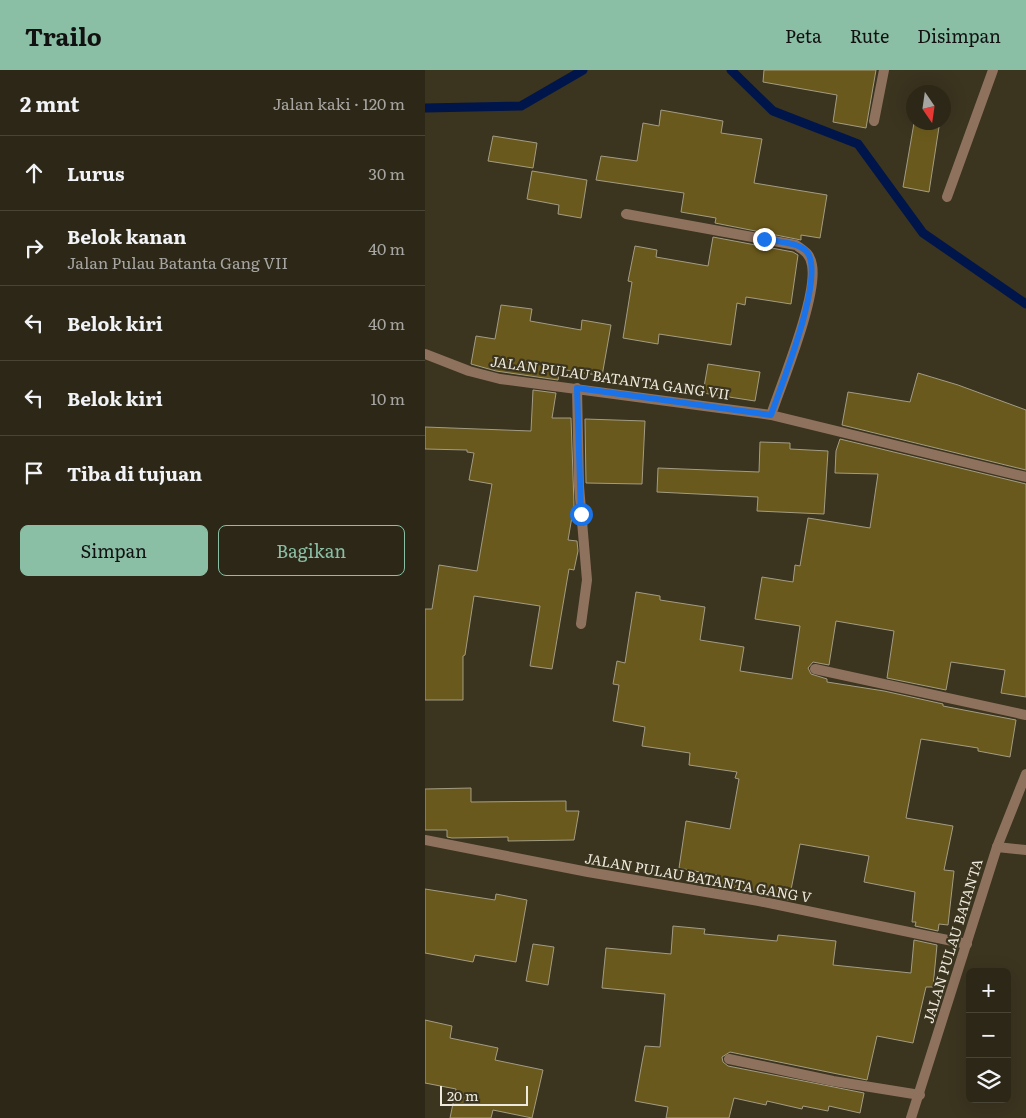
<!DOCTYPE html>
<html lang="id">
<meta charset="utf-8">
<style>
:root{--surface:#2c2717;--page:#342f20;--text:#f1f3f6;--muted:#a6a5a1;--line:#484436;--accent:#8abfa5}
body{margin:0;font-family:Literata,serif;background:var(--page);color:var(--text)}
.controls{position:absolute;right:15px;bottom:15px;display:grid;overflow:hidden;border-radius:8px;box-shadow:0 5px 20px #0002}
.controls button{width:45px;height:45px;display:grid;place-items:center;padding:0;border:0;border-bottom:1px solid var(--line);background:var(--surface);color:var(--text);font:25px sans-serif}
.compass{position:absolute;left:481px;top:15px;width:45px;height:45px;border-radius:50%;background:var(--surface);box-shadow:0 5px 20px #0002;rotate:167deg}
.scale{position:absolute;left:15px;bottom:12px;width:88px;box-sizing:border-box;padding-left:5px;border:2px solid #ede9dc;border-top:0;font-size:14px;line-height:18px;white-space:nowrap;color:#ede9dc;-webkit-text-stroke:4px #3b341f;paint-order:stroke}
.stop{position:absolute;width:15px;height:15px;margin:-11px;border:4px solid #1a73e8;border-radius:50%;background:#fff}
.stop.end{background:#1a73e8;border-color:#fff;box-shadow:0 1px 5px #0008}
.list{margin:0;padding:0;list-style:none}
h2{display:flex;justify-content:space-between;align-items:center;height:65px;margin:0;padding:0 20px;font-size:21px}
h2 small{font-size:16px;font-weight:400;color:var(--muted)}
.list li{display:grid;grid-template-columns:32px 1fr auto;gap:15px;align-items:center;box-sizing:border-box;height:75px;padding:0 20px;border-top:1px solid var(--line)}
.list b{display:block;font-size:19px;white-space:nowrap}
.list p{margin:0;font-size:16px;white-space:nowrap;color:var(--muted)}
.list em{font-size:16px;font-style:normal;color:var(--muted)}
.actions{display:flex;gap:10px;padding:15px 20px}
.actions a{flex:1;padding:11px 0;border:1px solid var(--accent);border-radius:8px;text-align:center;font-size:18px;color:var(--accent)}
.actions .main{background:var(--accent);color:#111}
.icon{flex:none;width:28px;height:28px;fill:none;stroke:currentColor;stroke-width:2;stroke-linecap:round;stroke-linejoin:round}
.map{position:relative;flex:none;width:601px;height:1048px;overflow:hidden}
header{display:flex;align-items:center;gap:30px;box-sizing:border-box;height:70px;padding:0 25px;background:var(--accent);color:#111}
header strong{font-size:24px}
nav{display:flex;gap:28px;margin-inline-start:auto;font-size:18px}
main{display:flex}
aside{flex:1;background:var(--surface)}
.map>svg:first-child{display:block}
</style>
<header>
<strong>Trailo</strong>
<nav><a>Peta</a><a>Rute</a><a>Disimpan</a></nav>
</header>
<main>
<aside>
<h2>2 mnt<small>Jalan kaki · 120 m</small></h2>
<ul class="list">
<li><svg class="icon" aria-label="ahead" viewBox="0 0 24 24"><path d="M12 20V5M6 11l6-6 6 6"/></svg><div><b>Lurus</b></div><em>30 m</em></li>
<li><svg class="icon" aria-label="right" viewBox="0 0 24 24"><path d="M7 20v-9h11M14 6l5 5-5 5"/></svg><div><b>Belok kanan</b><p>Jalan Pulau Batanta Gang VII</p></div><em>40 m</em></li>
<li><svg class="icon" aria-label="left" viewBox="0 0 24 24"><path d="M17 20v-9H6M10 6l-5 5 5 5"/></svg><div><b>Belok kiri</b></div><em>40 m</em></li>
<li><svg class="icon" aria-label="left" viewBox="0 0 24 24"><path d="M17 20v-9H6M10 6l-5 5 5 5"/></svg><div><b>Belok kiri</b></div><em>10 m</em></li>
<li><svg class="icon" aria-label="arrive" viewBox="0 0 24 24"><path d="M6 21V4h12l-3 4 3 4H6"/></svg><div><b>Tiba di tujuan</b></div></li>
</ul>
<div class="actions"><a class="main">Simpan</a><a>Bagikan</a></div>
</aside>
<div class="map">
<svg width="601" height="1048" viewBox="0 0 601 1048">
<rect width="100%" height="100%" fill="#3b341f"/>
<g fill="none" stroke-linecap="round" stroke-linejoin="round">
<path stroke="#001549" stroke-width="9" d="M306,0L348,41L433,74L498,163L601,234
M0,38L96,36L158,0"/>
</g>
<path fill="#6a591c" stroke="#a39c84" d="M339,0H451L441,58L408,52L412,25L338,12Z
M236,40L298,51L296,63L337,69L329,113L402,125L395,168L376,165V170L290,153L291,148L256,142L259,123L171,110L176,86L212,91L218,53L234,56Z
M489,53L514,57L504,122L478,117Z
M68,66L112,73L108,98L63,91Z
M107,101L162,110L156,148L133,144L134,135L102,129Z
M288,167L368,182L373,185L366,234L321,227L320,235L312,233L306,275L234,264L233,274L198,268L207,212L203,211L210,176L232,180L231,187L283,196Z
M76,235L107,239L105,251L156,260L157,250L186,255L177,306L135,299L133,310L71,301L46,294L51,266L70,269Z
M283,294L335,302L330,331L278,323Z
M493,303L533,315L601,340V400L417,355L423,322L485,332Z
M108,320L131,323L127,348H146L149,435L143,470L152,471L153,481L149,500L144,499L127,599L105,596L115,536L49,526L40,585L38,586V630H0V539H7L14,495L52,501L67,414L44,410L49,383L42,382V380L0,379V357L106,361Z
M160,349L220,351L217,414L161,413Z
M415,369L601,414V627L576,623L580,600L526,592L521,620L462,608L469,561L411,551L404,595L388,592L383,598L386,604L402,609V612L459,621L518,634V636L591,650L585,687L553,681V678L496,669L481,748L528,756L519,800L529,801L523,855L514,854L513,861L490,856L491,852H487L490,822L439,812L444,786L375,774L364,830L342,826V823L294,815L296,806L254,798L261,751L305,759L314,709L310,708L312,702L264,695L265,683L217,676L220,657L188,651L194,615L188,614L192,591L200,593L211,522L235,526V530L280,537L275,570L319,577L315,601L367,609L375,556L330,549L337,507L368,512L370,495L375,496L383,448L445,458L453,404L410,403L411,381Z
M335,372L365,373V379L403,381L399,444L332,441L333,427L232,422L233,398L334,402Z
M46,718V732L141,731V741H154L149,770L83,771V767L27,768L22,767V760H0V719Z
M0,819L70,830L71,824L102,830L91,892L50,885L48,892L0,883Z
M248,856L280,859L279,864L352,871L353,865L411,871L408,895L486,903L489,870L512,875L508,917H501L488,973L452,966L442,1010L305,982L297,987L298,992L303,996L439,1023L435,1043L404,1036L403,1041L378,1036L377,1039L342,1031L341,1035L309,1028L304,1048H241L243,1037L210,1031L220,976L235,977L240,924L177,918L181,878L246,884Z
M108,874L129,877L123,915L101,911Z
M0,950L27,956L25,968L73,978L70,990L118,1000L107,1048L68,1040L66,1048H25L31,1019L0,1013Z"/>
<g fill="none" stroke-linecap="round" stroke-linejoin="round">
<path stroke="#8e725e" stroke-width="10" d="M449,51L459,0
M522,127L568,0
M201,144L371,175C380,181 385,184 387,195C393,226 357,312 346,345
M0,284L44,301L75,309L346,345L601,407
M152,318L154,416L162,510L156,554
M390,599L601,645
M0,770L163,802L334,831L542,874
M572,777L601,780
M304,989L408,1011L495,1025"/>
<path stroke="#8e725e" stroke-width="10" d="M486,1048L572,777L601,704"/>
</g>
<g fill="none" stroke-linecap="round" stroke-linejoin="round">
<path stroke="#1a73e8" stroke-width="6" d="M156,444L152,318L346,345C356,316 401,205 382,182C374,172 351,172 339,169"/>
</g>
<g text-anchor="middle" stroke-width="4.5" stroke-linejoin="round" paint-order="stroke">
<g font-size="14" fill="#ede9dc" stroke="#3b341f">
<text transform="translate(185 308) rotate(8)" y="5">JALAN PULAU BATANTA GANG VII</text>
<text transform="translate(273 808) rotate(10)" y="5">JALAN PULAU BATANTA GANG V</text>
<text transform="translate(528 871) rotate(-73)" y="5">JALAN PULAU BATANTA</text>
</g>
</g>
</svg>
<div class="controls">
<button>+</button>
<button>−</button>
<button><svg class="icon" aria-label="layers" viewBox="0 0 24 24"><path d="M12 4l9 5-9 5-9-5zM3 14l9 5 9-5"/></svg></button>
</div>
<svg class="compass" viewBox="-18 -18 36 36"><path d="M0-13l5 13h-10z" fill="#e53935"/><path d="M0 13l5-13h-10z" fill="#a6a5a1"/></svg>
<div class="scale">20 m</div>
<div class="stop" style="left:156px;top:444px"></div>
<div class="stop end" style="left:339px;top:169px"></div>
</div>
</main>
